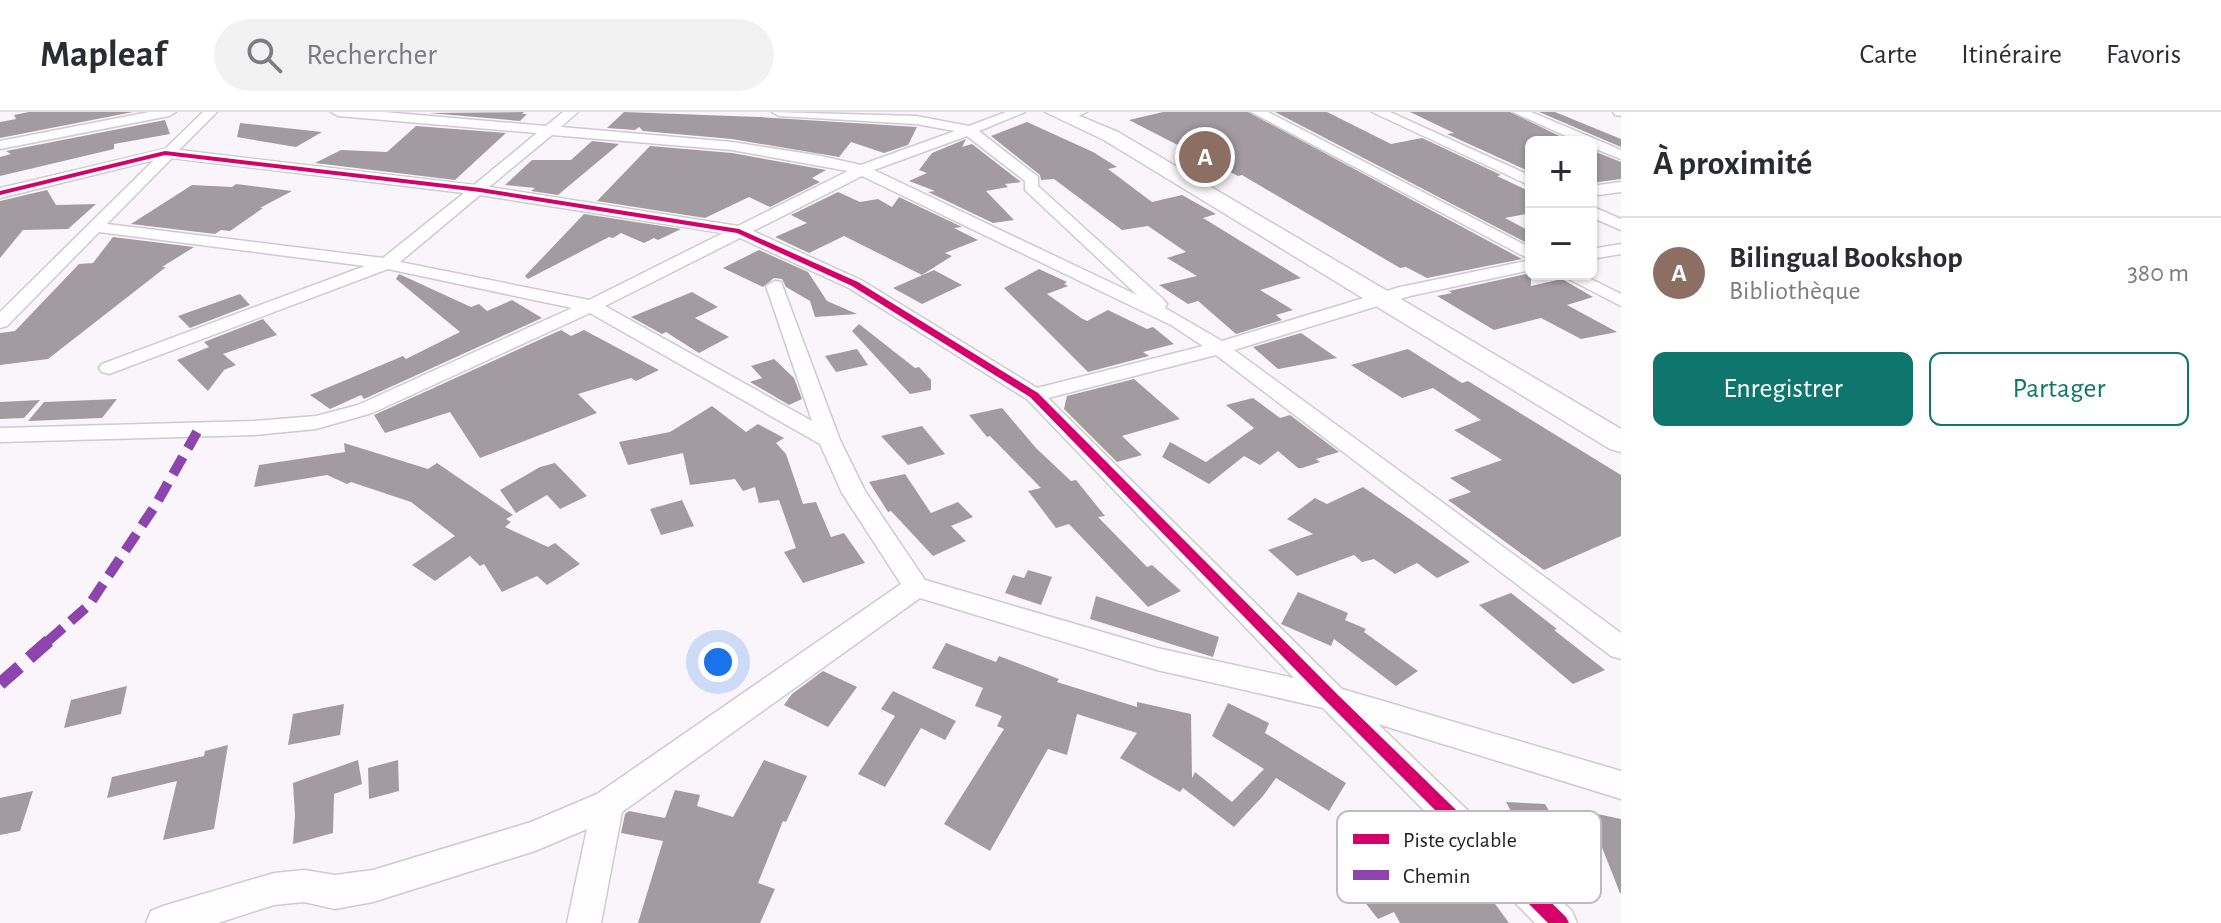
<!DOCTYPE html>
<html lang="fr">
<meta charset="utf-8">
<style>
:root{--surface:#fff;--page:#f2f2f3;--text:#2b2b33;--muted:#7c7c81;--line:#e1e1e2;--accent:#0f766e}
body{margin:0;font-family:"Alegreya Sans",sans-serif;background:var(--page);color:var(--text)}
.controls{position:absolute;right:24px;top:24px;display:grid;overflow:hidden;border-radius:12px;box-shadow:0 2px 6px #0004}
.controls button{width:72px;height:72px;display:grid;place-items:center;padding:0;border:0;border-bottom:2px solid var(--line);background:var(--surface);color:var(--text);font:40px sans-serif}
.you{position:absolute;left:718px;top:550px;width:28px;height:28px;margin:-20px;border:6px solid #fff;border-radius:50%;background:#1a73e8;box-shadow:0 0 0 12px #1a73e833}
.badge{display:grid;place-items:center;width:52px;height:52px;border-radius:50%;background:var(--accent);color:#fff;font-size:26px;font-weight:700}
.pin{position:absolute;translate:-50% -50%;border:4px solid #fff;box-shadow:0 2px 8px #0006}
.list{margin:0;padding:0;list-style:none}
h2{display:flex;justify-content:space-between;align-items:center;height:104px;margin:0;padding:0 32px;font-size:34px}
h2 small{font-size:26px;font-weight:400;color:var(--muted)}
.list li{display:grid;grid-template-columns:52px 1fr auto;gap:24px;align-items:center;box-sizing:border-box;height:112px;padding:0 32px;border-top:2px solid var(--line)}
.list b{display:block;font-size:30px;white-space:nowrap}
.list p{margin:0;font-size:26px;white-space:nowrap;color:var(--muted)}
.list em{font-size:26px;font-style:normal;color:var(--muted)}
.actions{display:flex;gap:16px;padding:24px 32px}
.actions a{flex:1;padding:18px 0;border:2px solid var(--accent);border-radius:12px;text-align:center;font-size:28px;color:var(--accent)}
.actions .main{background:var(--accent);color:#fff}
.icon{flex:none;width:44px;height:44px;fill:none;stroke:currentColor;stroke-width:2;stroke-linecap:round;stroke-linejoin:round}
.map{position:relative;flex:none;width:1621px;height:811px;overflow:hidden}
header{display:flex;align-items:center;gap:48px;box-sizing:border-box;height:112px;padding:0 40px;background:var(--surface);border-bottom:2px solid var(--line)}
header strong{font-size:38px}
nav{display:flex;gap:44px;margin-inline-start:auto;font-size:28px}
.search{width:560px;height:72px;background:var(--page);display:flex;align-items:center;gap:20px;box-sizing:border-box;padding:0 28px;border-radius:44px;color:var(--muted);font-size:30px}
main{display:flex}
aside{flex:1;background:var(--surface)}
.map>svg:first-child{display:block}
</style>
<header>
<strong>Mapleaf</strong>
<div class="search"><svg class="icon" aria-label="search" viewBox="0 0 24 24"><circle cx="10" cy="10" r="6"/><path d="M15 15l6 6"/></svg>Rechercher</div>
<nav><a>Carte</a><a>Itinéraire</a><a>Favoris</a></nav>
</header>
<main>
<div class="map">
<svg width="1621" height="811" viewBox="0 0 1621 811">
<rect width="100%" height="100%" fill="#faf5fa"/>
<path fill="#a29ca0" d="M29,0H133L0,26V10L16,7L14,3Z
M524,0L522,2H527L520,9L429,1Z
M624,0L759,5L917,15L908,33L884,41L851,30L839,45L732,27L643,19L639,15L635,18L607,16Z
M1163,0H1248L1522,147L1427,166L1406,155L1400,156L1242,63L1238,64L1129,8Z
M1275,0H1327L1391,32L1422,26L1501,63L1497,64L1531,80V101L1505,106L1531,120V133Z
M1410,0H1510L1572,30H1531V59H1528L1447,22L1454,21Z
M1539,0H1555L1621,27V35Z
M165,8L170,22L114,32V37L0,64V45L11,42L6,39Z
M1027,10L1093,40L1117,55L1108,57L1152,90L1182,83L1216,102L1203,106L1301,166L1260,178L1293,198L1276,203L1282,208L1236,222L1198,189L1188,192L1159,173L1197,164L1167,146L1186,140L1148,114L1122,118L1054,67L1041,68L1040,63L991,24Z
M240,11L322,20L296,35L290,34L237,25Z
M416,14L506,21L455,68L315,51L341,38L387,40Z
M966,27L962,35L972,32L1021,70L1005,72L1008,75L986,79L1014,108L993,111L928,80L935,79L909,69L927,61L919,58L932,41Z
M592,29L619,32L558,83L531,79L535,76L505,73L532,48H571Z
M650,34L732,41L826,58L812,66L820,70L770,95L749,85L705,106L597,89Z
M1591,38L1621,50V67L1591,71Z
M236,72L292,79L260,96H263L230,119L221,118L215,122L131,112L192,73L232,75Z
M47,78L56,93L96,92L68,117L23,118L0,146V89Z
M838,80L860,90L878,87L892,95L899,85L962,115L954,116L978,128L945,141L952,144L922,163L844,124L809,141L775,125L807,111L791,103Z
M584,102L681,117L658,128L654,126L644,131L621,121L613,126L609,125L528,167L525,164Z
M113,125L194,135L162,155H166L48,247L0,253V221L15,219L79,152L93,151Z
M759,138L808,160L827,189L857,202L815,205L810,189L786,175L782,167L774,166L763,175L723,156Z
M1039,157L1067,170L1064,172L1068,174L1047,182L1081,206L1087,209L1108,198L1147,217L1153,215L1174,232L1143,240L1149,244L1088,260L1004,176Z
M934,158L962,173L922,192L893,176Z
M1531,161V174L1562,167L1593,185L1567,193L1617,220L1581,227L1541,206L1494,218L1437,184L1452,181L1449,179Z
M399,162L471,195L479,192L487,199L512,188L542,206L364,287L361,283L330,297L310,283L403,244L406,247L460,220L396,167Z
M692,180L718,195L695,206L729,225L699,241L666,220L662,222L631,205Z
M240,182L250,193L190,216L178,204Z
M263,207L277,223L223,242L236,253L224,258L208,279L177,248L209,235L204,230Z
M859,212L915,256L919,255L931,268V278L910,282L852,219Z
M561,218L571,224L584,218L659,258L636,269L631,266L578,282L597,301L480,346L450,300L385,321L374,303Z
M1301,221L1337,246L1278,257L1253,235Z
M857,237L868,253L836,260L825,244Z
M1408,237L1462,271L1468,269L1621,363V424L1544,458L1448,388L1471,380L1450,366L1502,348L1454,318L1481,308L1433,276L1402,286L1351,253Z
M774,247L794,266L802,287L789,293L750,270L762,266L751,254Z
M1134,267L1180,307L1122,324L1142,343L1117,350L1064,297L1067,284Z
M1253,286L1280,306L1290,303L1339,340L1316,347L1320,350L1302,356H1298L1278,339L1260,353L1244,344L1209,372L1162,345L1170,330L1206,350L1254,316L1226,293Z
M117,287L102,306L28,309L44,290Z
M40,288L24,306L0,307V290Z
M712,294L746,320L758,312L784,326L776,331L786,342L803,392L816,390L831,425L844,421L865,451L803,471L784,440L796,436L779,388L759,391L755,375L743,379L735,367L690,373L683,341L628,353L619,330L670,320Z
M1002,296L1036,336L1071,369L1076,368L1105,404L1098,405L1147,455L1152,453L1181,479L1148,495L1069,412L1056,416L1028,379L1041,376L990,324L987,325L969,303Z
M922,314L945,342L908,353L881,324Z
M344,331L428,357L437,351L513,403L506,407L511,410L505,415L548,435L555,431L580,452L547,473L537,464L502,480L484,452L480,454L470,444L435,469L412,453L455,424L411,390L351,370L347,372L327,363L254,375L259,353L345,340Z
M555,351L587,384L560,397L547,383L516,401L500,378L540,355Z
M905,362L931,401L958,390L973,405L951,414L966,429L933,444L891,399L888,400L869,370Z
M1363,375L1414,410L1470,450L1437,466L1417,451L1395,462L1374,447L1362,450L1354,443L1297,464L1268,438L1313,422L1287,407L1315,386L1327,392Z
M682,388L694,414L661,423L650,397Z
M1028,458L1052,465L1041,493L1005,481L1013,463L1024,466Z
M1298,480L1348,501L1345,508L1366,517L1364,520L1418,559L1396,574L1334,527L1331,534L1281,512Z
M1511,481L1557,517L1554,518L1605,558L1573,572L1479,493Z
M1096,484L1219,525L1213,545L1090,507Z
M946,531L996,550L999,544L1059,567L1057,570L1137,595V590L1191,602L1192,666L1195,660L1232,690L1264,657L1212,624L1228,591L1269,611L1265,621L1346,671L1329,699L1276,666L1263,684L1234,715L1183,676L1180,680L1120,646L1137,621L1077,602L1067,643L1048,637L990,739L944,712L1004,617L997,614L1002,604L975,594L983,576L932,556Z
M823,559L857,575L828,615L784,593L792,582Z
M127,574L121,602L64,616L71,588Z
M893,579L956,609L945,628L921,616L885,675L858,662L895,604L881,597Z
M344,592L340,623L288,633L293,602Z
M228,633L214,717L163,728L177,669L107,686L112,665L204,644L205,639Z
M358,648L362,672L334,682L333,721L293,732L295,703L293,671Z
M398,648L399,679L369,687L368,656Z
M764,648L807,664L786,710L783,709L758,771L775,777L760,811H638L663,729L621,721L625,702L629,699L665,706L675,678L700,683L697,694L733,705Z
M33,679L20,719L0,723V686Z
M1506,690L1545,692L1573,739L1531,737Z
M1588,700L1621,707V781H1620Z
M1374,743L1410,787L1482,774L1509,811H1400L1394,800L1378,807L1338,756Z"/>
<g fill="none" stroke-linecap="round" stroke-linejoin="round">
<defs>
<path id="minor" d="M149,0H176L169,4L0,37V29Z
M203,0H217L179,38L474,73L537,21L338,4L331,0H384L546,14L563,0H578L561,15L732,30L816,43L861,53L955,19L916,12L779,4L772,0L916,4L969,14L1006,0H1025L979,19L1038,65V74L1164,188L1167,192L1165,196L1222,229L1400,175L1531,148L1251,0H1268L1531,136V158L1410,184L1234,238L1621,521V547L1611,544L1216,243L1048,286L1342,577L1621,659V687L1378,612L1572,799L1577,811H1535L1323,596L1157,558L920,486L622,700L601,811H567L587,717L535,739L373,790L335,797L304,790L274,793L218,811H146L151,799L163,794L274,761L304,758L335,763L373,758L531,710L597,682L901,472L842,381L820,332L590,201L372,301L316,317L254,323L0,330V316L254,309L316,304L358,293L572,196L388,157L109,262L102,260L99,256L102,252L365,154L99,120L7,214L0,216V200L154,48L0,86V76L165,37ZM552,23L732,38L848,59L738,114L489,75ZM967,24L1025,69V78L1137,183L874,58ZM172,46L464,81L383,146L107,112ZM862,64L1171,213L1203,234L1037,276L861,168L753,119ZM480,83L723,121L589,188L400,150ZM740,126L849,176L1027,287L1294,566L1157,536L925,468L865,379L840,328L781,170L775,169L766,174L812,309L605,194Z
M1372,0H1390L1531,64V74Z
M1513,0H1531L1621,38V47L1591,35V30H1579Z
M1613,0H1621V4L1615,3Z
M1621,70V80L1591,84V74Z
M1591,94L1621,107V118L1591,105Z
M1621,132V142L1591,147V137Z
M1559,162H1581L1621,182V194Z"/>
<path id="tertiary" d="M1087,0L1067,9L1059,4L1063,0Z"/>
<path id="secondary" d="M1045,0H1070L1118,20L1621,317V340L1610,337L1104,28Z"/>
</defs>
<use href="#minor" stroke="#cfcacf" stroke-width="3"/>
<use href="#tertiary" stroke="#cfcacf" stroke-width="3"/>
<use href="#secondary" stroke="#cfcacf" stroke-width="3"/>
<use href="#minor" fill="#fefefe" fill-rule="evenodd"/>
<use href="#tertiary" fill="#fefefe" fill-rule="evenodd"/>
<use href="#secondary" fill="#fefefe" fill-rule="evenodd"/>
<path stroke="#8e44ad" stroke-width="10" stroke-dasharray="20 10" stroke-linecap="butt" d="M48,529L89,493L155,394L197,320"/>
<path stroke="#8e44ad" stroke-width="13" stroke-dasharray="26 13" stroke-linecap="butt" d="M0,572L51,527"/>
<defs>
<path id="cycleway" d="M165,39L480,76L739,117L858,170L1038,281L1337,582L1566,805L1569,811H1548L1327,590L1030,285L852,174L737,121L480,80L165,43L0,83V79Z"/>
</defs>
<use href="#cycleway" stroke="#fff" stroke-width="5"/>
<use href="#cycleway" fill="#d6006c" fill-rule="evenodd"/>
</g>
<rect x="1337" y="699" width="264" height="92" rx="12" fill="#fff" stroke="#bdbbbd" stroke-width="2"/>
<rect x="1353" y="722" width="36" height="10" fill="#d6006c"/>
<rect x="1353" y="758" width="36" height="10" fill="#8e44ad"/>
<g font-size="22" fill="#221c23">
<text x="1403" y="735">Piste cyclable</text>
<text x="1403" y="771">Chemin</text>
</g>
</svg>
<div class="controls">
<button>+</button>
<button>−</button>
</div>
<div class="you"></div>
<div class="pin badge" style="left:1205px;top:45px;background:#8d6e63">A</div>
</div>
<aside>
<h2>À proximité<small></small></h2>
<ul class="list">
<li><span class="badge" style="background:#8d6e63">A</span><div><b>Bilingual Bookshop</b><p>Bibliothèque</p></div><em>380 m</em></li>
</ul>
<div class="actions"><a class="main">Enregistrer</a><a>Partager</a></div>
</aside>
</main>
